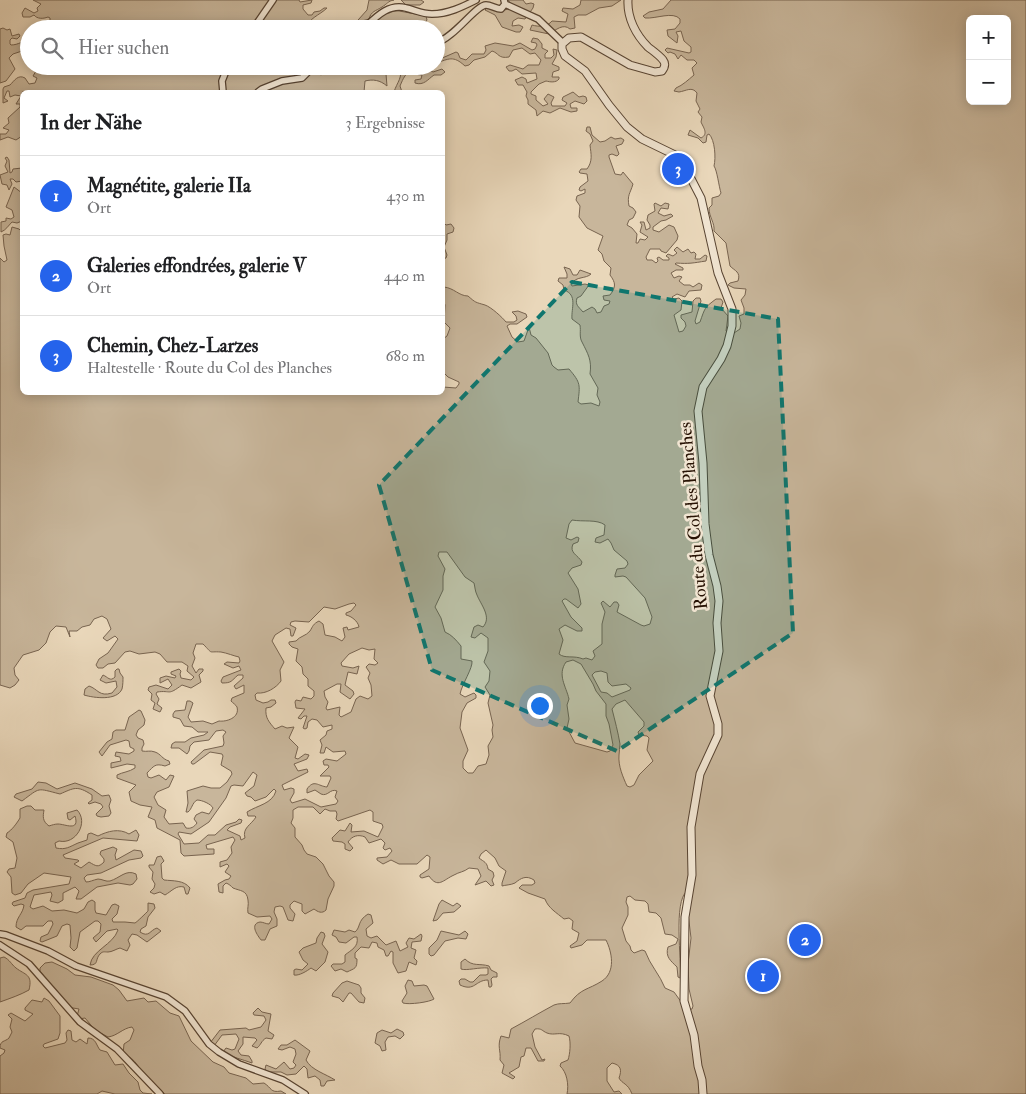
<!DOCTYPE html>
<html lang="de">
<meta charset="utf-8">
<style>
:root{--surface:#fff;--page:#f2f2f2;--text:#202124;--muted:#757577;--line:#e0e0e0;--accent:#2563eb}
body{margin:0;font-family:"IM FELL Double Pica",serif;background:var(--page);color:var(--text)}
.controls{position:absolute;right:15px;top:15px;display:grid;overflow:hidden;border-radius:8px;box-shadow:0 2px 12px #0003}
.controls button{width:45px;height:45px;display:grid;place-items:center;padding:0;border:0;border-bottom:1px solid var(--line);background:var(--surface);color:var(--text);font:25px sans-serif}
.you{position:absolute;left:539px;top:705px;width:18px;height:18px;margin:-12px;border:4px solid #fff;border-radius:50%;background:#1a73e8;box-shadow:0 0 0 8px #1a73e833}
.badge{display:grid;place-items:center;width:32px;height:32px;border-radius:50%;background:var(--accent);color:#fff;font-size:16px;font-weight:700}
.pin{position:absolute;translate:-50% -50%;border:2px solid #fff;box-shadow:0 1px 5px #0006}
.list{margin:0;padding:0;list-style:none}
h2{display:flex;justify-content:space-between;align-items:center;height:65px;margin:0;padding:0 20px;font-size:21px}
h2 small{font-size:16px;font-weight:400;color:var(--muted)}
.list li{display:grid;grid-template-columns:32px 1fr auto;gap:15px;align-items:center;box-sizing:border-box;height:80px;padding:0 20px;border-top:1px solid var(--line)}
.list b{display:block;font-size:19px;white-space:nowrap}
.list p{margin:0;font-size:16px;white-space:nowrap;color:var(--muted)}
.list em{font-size:16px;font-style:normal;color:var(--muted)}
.icon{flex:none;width:28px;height:28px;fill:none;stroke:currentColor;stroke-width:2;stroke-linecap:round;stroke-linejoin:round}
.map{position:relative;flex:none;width:1026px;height:1094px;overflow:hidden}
.search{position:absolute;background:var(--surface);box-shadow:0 2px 12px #0003;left:20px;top:20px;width:425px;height:55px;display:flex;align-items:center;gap:12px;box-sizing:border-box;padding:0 18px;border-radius:28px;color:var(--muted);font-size:19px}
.panel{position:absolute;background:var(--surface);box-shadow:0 2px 12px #0003;left:20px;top:90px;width:425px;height:305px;border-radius:8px}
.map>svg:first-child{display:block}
</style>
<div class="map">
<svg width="1026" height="1094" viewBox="0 0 1026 1094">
<rect width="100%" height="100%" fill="#e9d7ba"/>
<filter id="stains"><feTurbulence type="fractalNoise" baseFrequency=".004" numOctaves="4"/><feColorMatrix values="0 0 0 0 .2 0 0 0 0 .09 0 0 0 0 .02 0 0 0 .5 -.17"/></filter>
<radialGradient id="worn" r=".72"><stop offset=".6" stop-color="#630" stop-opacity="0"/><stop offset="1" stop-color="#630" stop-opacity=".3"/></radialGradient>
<path fill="#c8b69b" stroke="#786450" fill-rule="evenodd" d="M33,0H299L300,2L312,0L311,3L303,5V9L308,15H312L314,12L320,11L324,8H327C320,15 307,19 306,29H35L45,21H50V18L48,17C43,19 37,19 34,15L30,17H23L22,13L25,8L34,13L38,11L37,8L41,4Z
M369,0H394C388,1 387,4 382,7C376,11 371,11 369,19L362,21L356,29H350L367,10Z
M401,0H421L424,2L420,5H406Z
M508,0H523L526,4L531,3L534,4L533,8L525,19L518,18L513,21L512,26L519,25L523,27L520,32H516L502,27L495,15L485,10L487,8C495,11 502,12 510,8L511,4Z
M581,0H621L612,6L599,8L586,15H578L574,17L575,28L570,29C563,23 556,30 549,34L530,30L532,25C539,27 547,27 552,21L566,22L568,14L562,11L563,8L573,9L580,5Z
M671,0H1026V1094H632C628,1083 622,1084 619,1078C622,1070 621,1065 612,1063L607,1068V1081L614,1092L619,1091L622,1094H567C569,1085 567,1072 560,1066L561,1063L568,1060C570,1054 571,1043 569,1036C559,1031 555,1036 547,1033C542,1031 542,1028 535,1029L532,1034L535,1047L542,1060L545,1059L544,1061H538L531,1048H526L524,1056L521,1057L519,1067L509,1073L515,1077L513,1079L502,1073L504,1065L500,1060C501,1050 497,1047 501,1036L509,1038L511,1029C526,1021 539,1013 554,1005C559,1003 564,1004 570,1003C581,988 588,990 602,981C616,972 612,952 606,940H587L582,945L571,948L570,946L577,941L579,933L572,929L573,921L569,918L564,919C557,913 548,908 545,899L528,893L519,888L522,885H532L535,883L534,880C526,875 521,878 515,883C511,885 505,885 502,886V883L506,871L499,866L495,858L486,850L481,854L479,858C484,862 487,862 488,869L493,872L494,876L492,880L494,885L491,886L486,881L475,885L481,876L478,869L469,868C464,872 459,872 454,875C443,880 438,889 429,876L422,878L420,877V875L429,869L430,857L427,855L417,864H399L391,860L383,864L377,860V858L387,857L392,851L390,848L385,850L383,848L385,843L381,839L369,843L365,837C358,834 352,836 348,842L353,848L350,851L345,849V844L342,842L333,841L332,838L340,830L345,831L350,823L352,825L351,832L364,831L378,837L383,827L382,824L373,821V812L370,810L338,821L336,819L337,814L336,811H330L325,809L320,814L313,807H298L293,810V818L291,823L295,828V837L302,845L304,850L307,854L316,857L323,864L329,876L334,882V886L328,899L326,910C322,914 318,912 314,909L305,914L302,911V904L294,901L290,905V908L295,914L293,921L288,920L283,907L280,906L275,907L274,912L277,919V926L270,929L265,940H261C258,936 249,924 260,922C263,922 266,924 269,924L272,919L270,916L257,917L248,913C247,908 249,905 248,900C247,890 240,891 233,888C231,886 229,884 226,883L223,886V893L219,892L218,884L225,880L229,879L231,876L225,872L229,866L227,864L220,867V862L227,860L232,853L231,847L235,840L233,837L206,845L207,849H214V854L184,856L181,853L180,840L157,828L155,820L148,817L152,807L140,805L131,801L129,792L136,785L117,778V775C123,772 129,772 135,768V765L127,764L111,768V763L121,761L120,757L115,756L116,752L129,754L134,751V749L130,747L129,741L126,740L110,745L102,756L99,752L107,742L112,739L113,732L116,730H125L129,717L139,710L141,711L145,720L144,725L138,730L136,735L138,738L143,740L144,744L142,748V751C147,752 150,750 155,752C161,754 162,759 169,761L170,764L165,766C155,763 154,766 147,773L148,777L151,778L159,775L166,780L170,775L174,776L169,787L157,792L154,797L158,805L166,810L164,817L169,824L183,823L186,828C191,829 194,827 197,823L194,819L196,815L202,812L209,814L213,808C211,804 202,800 197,800C192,803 192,809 188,812H186L188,803L187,791L203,786L211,788H220L227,782L232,774L231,771L221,765L223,756L222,754L210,752L194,764H192L191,762L204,750L223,746L224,743L223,736L226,732L223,730L216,731L209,740L194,742L190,746L189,751L187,754L179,748H171L172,744L175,742H185L191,738L204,735L208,732H198L192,727L184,726L180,719L173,717V714L175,711L185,710L187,701H190L193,703L188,717L191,722L203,721L212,724L219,721C226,722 240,718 237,707C236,705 233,703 231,701L232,698L244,693V685L236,689L234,686L243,678V675H238C231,681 232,683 222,683L221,681L223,677L241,670L239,666L233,668L224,664L227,662L239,663L240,661L239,657C234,656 227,653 221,652C207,651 214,655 203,644H196L193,653L195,658L192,666L196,673L199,669H203V671L199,675L201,682L191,688L182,685C167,696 172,690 157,692L156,694L159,699L157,704L162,708L160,712L153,709L155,703L151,700L152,694L148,690L149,687L156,685L168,689L172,685L168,679L160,683V678L166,676L175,678L176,676L171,674V672L179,669L181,671L180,674L181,678L191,680L194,677L187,671L188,666L182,662H167L160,654L155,652L139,654L130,651L125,652L115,663L108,664L103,668H98L96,665L99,659L108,653L118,639L115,636L107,641L103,638L111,629L107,619L102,616L94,619L90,625L82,627L77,631H69L70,637L66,627L56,626L50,632L46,643L39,650L23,655L14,668L15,675L19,680L15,685L10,688L0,685V258L4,262L7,260L4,246L3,235L6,234L10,235L12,227L19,229L22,232V392H442L443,387L456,388L459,384V382L448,377L443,372V339L447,336L450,328L444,322L445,305L443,299L442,287H444C454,288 459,296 468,296C476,303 475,302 485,305C491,307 502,317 506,322H514L517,320L516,316L512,312L518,311L526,314L527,317L517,324H510L507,326L512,337L518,342L524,341L529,327L531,335L536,338L548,353L552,365L554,367L558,370L569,369C581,383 580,385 578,402L581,404L591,403L599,406L600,402L597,395L598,388L590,374C592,360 588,354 582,342C579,337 581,331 580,325L572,319C571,308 578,295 564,290L563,285L558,281L559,278H567V274L564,267L570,269L573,275H577L580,270L591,274C586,279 576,276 571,284L572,286L585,284L589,285L581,296L577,298C575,305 578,306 583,312L592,307L595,309L597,313L601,312L604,306L609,304L610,301L604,300L603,296L610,295C616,287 616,283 610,275L611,268L604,261L602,254L598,250L603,236L587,228L579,217L580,206L576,200L577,196L585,193V189L581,191L579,190L580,187L588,181L587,174L580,173L579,172L581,169H587C593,161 591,154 590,145L593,141L590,134L586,131L587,127H590L592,135L600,142L605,141L611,137L615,139L621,138L624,140L622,144L616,146L619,154L617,156L612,154L609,155V157L615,174L621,175L623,172L633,184C630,194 627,195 629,206L633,208L636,212L633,218L629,220L627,225L632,228L637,234L636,243H638L640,239L645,240L648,237L640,232L642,225L640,222H644L646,230L650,228V225L647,220L648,215L655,211L654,204L655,203L661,206L665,203L669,204L668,209L661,208L658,213L664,216L671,214L673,216L666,220L661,221L653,227V230L659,232L669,225L674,227L678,236L677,240L666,253L661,251L660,249H650L646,257L647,260H652L656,263L658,261L657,258L659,257L663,260H669V258L666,256L668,254L673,256L677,253L674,250L677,247L683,252L688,249L691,253L694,252L696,254L695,259H700L705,255L707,256L706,261C693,263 689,264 676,263L675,264L683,268V270H676L671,273L674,278L679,276L682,277L679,281L684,285H690L693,287L699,283L702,285L701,290L689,291L685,297L677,294L672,297L674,299L679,298L682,301L681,310L674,315L679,332L683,331L686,326L685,322L681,318V315L692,312L693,301L696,298H700L701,301L695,321L696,324L700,322C705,308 704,308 716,299H721L723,302L721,308L728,316L726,331L734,333L740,329L741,323L739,316L744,314V308L741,300L745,295L746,289L734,288L728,285L730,283L738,281C741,272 735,271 730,266L726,243L714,231C715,223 709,217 709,208L712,205V198L719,196L721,193C719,187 717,170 714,166C716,158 715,140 709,134L707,135L706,142L703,143L698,138L688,135L690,130L701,138C709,134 703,127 701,122L702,117L698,112L700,109L696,101L697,93C692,86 686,91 679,92L674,91L676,88C683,85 688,80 694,75L692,68L697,63L694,60H687L681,55L678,59L675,54L670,52L668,53L665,50L667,48L689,53L691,52V47L684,41L681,31L676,32L678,36L677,43L668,36L667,30L675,29L680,23V19C673,11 656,19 645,18L643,16L649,12L663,9ZM970,19H1007V101H970ZM572,520C583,522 597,519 605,525L604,535L596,538L595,542L600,543L608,539L611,543L614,550L627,561L628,564L625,568L617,569L615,575V577L623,576L626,577L645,598L652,617L650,624L644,626L641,625L617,612L619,605L617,602H614L610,607L603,601L601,603L605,612L602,624V644L593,651L595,656L592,660L586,658L583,659C574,655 565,659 559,654L563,640L559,629L565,625L577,631H582V628L571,617L562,601L564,599H566L578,608L581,604L578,589L568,573L572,568L581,565L582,562C578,555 569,553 573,544L578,542L579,538L577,537L571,540L566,538L569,524ZM439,552H447L465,577L474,583C475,587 475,591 477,595C481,605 492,617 483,627L478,625L474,627L471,637L475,638L481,633L488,638V651L484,662L490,671L489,681L485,687L490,695L488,703L493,725L492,730L493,737L488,746L489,755L486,764L478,766L473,773H468L463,768V761L468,750L460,728L462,712L467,703L476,698V695L474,693L465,697L460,694C462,684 473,668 472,661L461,659V646C456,640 452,635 445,632L441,618L435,607L443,590V576L445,569L438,556ZM349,604L354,603L356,605L351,611L346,613V615C351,616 358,621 359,627L348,630L347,627L343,628L345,637L342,641L335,637L325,635L323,624L319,621C313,624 313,626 310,631C306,636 300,636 296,641L289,642V644L292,647L298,649L296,661L302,667L303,674L308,679V686L314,691V696L311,699L303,697L301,701L296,700L295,702L296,708L305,709L298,718L301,719L304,716H307L303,728L305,729L307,728L308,722L312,719L317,720L323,727L332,725V729L327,731L326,735L320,740L322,745L320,753H324L326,747L333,752L345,751L346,754L337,761L326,759L323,761L324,765H328L329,767L320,776H330L331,778L327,787C318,786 314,779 307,789V793L315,790C317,791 319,793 321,794C328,797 330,788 337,791L335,797L338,801L336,804L321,807L305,799L292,803L290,800L294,793V789L291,788L284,790L282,785L308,772L307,769L298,771L294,764L307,759L309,755L305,754L298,759L295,758L298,747L289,738L294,727L287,728L282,726L275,729C269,722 265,718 266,708L271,707L276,703L275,700H271L268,702L263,703L256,700L255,695L257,693C266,694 276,688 281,681L280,670L284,662L272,641L275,635L286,628L290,629L291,636H293L296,628L290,625L291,622L295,621L309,622L324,607L335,609ZM362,648L369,650L375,649L374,659L378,663L375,665L369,664L366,667L370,673L368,678L371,685L372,696L368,699L360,696L356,699L351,712L341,717L339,715L340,707L327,710L326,708L328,702L325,697L324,691L337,684H341L340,692L350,699L354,694L353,691L345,685L348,672L357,674L359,666L353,668L342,666L341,663L349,654ZM573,660L581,664L593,684L596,691L606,704V716L609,724L613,745L610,751L607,752L575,743L567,728L569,719L567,705L569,699C566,686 557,675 566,662ZM601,671L607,673L608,682L612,686L626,684L631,688L630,690L612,697L607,693L601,692L592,675L595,672ZM625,700L644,722V726L638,732L639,735L647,736L649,738L647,750L653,761L639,775L634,785L630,787L627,786C623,777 618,766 619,755C619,751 620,748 620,744C618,732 615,721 612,709L616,704ZM253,772L257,775L254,786L245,793L247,796L251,797L255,801L266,797L274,789L276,791C272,804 258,805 247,812L248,816H255L256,817C251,825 242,828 245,838L241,840L240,836L227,830L230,827L241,823L242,820L239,819L236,822L226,825L215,835H208L199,843L184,844L178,834L179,832L191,834L209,822L226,798L231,786L234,785L243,786ZM687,891L692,896L688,913L691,938L688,964L689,989L693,1006L692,1009L687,1010L674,992L665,988C660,975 650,965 645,951L642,950L634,953L631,950L630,946L626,941L622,928L628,915V907L626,902L627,897L630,896L635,900L645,901L648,904L649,912L656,913L661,918L665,934L672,935L678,939L676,944L668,947C665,957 671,961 677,967L678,977L680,978C682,960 673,902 687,891Z
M394,10L426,16L427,20L422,27L423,29H369C372,21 385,13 394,10Z
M3,28L7,30L10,29L12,36L19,34L20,36L17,39L12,38L10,40V44L11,45C19,45 23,40 29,41V60L25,57V50L13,54L9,58L15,69L6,81L0,83V29Z
M533,38L538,39L542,44V48L548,51L545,54V58H551L554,55L553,49L557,50L556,57L552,64L559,67V70L553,72L552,77H559V79C556,83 550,82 546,81L539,84L531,92V94L536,96V100L543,106L548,104L544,99L548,94L554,97L551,103L552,106H565L567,103L562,100L563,97L573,92L579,97L583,96L586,97L587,101L584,104L575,101L570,104L571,108H577V111L571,112L560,108L550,113L543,111L537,116L536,110L528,104V100L526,96L527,92L523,85H518L515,80L522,77L526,79L527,83L537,79L536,73L522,74L516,69L512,71H509L506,67L510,65L523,69L528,65H539L541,60L535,53L530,54L522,48L513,50L509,57C498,59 499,53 492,51L485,57L474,60L469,65L465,66C453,55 449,59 436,63V58L440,59L456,52L458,53L460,58L466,60L472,54H484L486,50L485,46L495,43L513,46L520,43L532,50L535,49L537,45L536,43L531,42Z
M36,66H308L321,75L325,72L322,66H332L336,74L338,73L343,66H390L386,74L387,86C380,80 373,79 365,81L364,92H22V136L16,140L8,137L0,140V134H6L9,130L3,128L9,123L8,118L20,107V104H16L21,96L15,95L10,97L9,91H7L4,98L8,101L3,103V89L4,87L10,85C14,81 18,74 25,78L29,84L35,83L37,78L33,76L36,71Z
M400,66L419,68L424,72L428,69L433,72L442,69L445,72L441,75H434C428,79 424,86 415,83V80L421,79L422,75C407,74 407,69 400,86L402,92H394C397,82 403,78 400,66Z
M7,157L9,160L10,173L12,172L13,169L22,168V181L16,182L13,179H10L12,184L9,190L7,185L2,184L0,175L8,172L5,166L7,161L5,158Z
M14,187L22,193V221L17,223L12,222C8,226 6,230 1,232V222L6,221V218L11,219L14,217L12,210L6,207Z
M443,222L446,225L451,224L454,228L453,232L447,234V240L444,247L447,255L446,258L443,259Z
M117,669H119L120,673L123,677C123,680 123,685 122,689C117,701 94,698 84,695L85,689L89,686C98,689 99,697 112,693L117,687L116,681L106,683L100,680L103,675C108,677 110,682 115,677V671Z
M38,782L46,783L57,789L75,783L92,789L102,796L109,795L111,800L109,806L111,813L109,816L101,817L97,816L96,814L103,807L101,804L95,802L89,804L88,803L92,800V795C77,785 74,788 60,794C36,788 41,787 22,801L14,797L16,794L32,789Z
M27,806H31L35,810H44C43,816 42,821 49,826C52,825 55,824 58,824C65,824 80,832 75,816L70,820L68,819L67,813L77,810C89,822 76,845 59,841L55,843L56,848C66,850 69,847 78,843C81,842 84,841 87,840L88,834L91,833L98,836C108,831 119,828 129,834L136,830L139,835L137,841L103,838L63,855L65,858L78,860L79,861L74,864L81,868L89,862C96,866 98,868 104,862V859L100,854L101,851L113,847L117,849L115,855L116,860L134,850L141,851L143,856L141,858L129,860L101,873L87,875L84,878L86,882C90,882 93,880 98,879C102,879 106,882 110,881C120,878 126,869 136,874L137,879L133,884L130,885L118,883L97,887L81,899H76L79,891L75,887L63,893V900L58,903L50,901L52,895L51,892L34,895L30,907L33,909L43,906L52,911L64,910L77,913L84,909L88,902L92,900L95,902V910L96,913L106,915L112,905L115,904L119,906L117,914L112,919L113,922H125L135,923C137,922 147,912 148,911C148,908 148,906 148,903L154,904L155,908L148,917L146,926L141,929L140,932C149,938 150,930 157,928L161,931L147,942L137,935L132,934L128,940L130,945L127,951L120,948C116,949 112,952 108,952C104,952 103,951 100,954C95,959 99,965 90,965C92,950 113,945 118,930L117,929L107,931L96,942L93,938L100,932L101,924L98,921H95L80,932L77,948L74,951L70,947L71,938L70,925L67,924L62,926L57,936L42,942L40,941L41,937L48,934L53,924L52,921H48L43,926H26L21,930L16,927C16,917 23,914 24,905L21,904L14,906L12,904L13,902L25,898L27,893L33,890L69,884L71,877L44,873L28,884L21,893L15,895L12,893L11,877L7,872L9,869L15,868L17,858L13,842L6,837L7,833C12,830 17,823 20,818V809Z
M161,856L164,861L161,864L162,878L164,880C173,881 184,880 190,888L188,894H186L184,887C176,885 172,891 165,895L160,892L154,894L150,892L154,888L155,884L152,879L153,872L149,867V865H154L157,857Z
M442,900L453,906L457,903L461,906L454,912L443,913L437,920L433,921L439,904Z
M368,914L371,915L373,923L366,929L367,936L371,938L377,936L386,945L396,941L400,951L408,947L406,943L409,938L414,939L421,934L422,936L421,941L412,942L411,948L416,950L414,958L417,961L416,965L409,962L406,971L398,973L393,963V952L391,951L388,956H386L384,950L378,947L377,943L372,942L369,948L361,947L355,953V958L357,959C357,969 355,968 347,972L341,969L335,971L331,966L333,964H342L345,962V955C351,950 359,947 357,937H354L346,943L339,942L336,937L332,935L334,930L345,932L349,930L355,932C361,927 357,921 368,914Z
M441,931L459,935L465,931L468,934L466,939L458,938L445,941L434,955L431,956L429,954V948L437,940Z
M321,932L324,933L325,936L322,944L328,952L325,962L316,971L311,968C307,971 299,976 294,975V970L296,969L302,970L308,964L303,960L299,952L303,948L316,943L317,938Z
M4,957C10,960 11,964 16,968C25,975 33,974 29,990C20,995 11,998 0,1002V958Z
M465,959C473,967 479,963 489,966L491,970L497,973V977H493L491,979L492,985L491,987H489L488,980C475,980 475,992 460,985L459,981L461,979H465L470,982H473L480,975H486L488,974V968C480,967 466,971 461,969V962Z
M52,962L67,969L75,975L91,977L113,985L119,990L127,1001L144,998L148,1002L156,1001L170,1013L179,1016L191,1041L213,1062L224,1067L229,1073L246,1078L253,1084L264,1083C272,1088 270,1093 281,1091L286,1094H165C159,1088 154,1083 148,1078C137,1069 138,1059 123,1054L124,1044L130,1040L134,1030L132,1027C123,1028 117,1036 108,1037L95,1030L85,1018L79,1019L77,1016L79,1009L67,1007L40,971V968L45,963Z
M408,980L412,981L414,986L424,985L427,986L434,999C430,1002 409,1005 403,1003L402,1001L407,993L405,986Z
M347,981L359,985L361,988V993L365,998L364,1003L359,1002L351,993H349L343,1002L339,998L332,996L333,993L342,983Z
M44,998L49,1001L60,1016V1033L58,1039L44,1044L43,1046L45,1048L65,1043L67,1040L66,1033L68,1030L71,1031L72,1040L76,1042L80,1039L87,1044L88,1038C96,1038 96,1045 100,1050L107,1052L115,1065L123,1064L129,1073L138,1082L140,1090L143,1093L152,1094H115L102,1091L97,1094H0V1056L4,1053L5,1050L0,1048C0,1040 5,1042 9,1038L12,1032L10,1027L12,1019L8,1015L11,1013L25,1021L33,1014L25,1010V1008L32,1000L42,1002Z
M258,1008L262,1012L271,1014L268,1031L274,1035L272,1039L266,1038C261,1041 261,1045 257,1048L252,1046L257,1040L255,1038L243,1037V1044L238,1051L241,1055L249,1056L252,1061V1063C241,1059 234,1058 223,1052L226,1048L232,1050L235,1049L239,1039L236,1034L222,1035L214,1046L210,1043L220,1030L246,1028L249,1030L261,1027L266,1020L264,1016L254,1015L253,1013Z
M397,1029L403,1032L404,1035L400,1039L395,1036L388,1037L385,1042L386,1050L382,1051L380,1046L375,1043L377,1033L382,1030L391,1033Z
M295,1040L310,1051L306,1060C311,1070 326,1074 335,1080L327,1081L324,1086H321L320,1080L315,1076L308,1078L307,1069L304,1066L296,1074L287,1075L281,1072H268L265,1069L266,1065L276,1069L284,1062L290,1069L294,1068L296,1065L293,1062L296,1054L295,1049L290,1047L282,1050L278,1049L281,1045H287Z"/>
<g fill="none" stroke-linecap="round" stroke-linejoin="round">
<defs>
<path id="minor" d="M505,4L538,19L563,43
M253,29L273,0
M363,29C375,18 388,3 406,8C415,10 422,14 432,14C448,14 462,7 476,0
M436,43C454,38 476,5 486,5C491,5 496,9 501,9L505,4L504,0
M223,92L222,81L228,66
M258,92L262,89L282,81L302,78L314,66
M0,934L6,935L48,951L76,966L166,997L185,1011L209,1044L219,1052L239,1064L283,1080L305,1094
M0,945L29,964L80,1022L117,1049L160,1094"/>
<path id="tertiary" d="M628,0C627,18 636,35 648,47C653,51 659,55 663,60C666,64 665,67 662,71L655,72L630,65L581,37L569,38L562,44V49L565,56L585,71L609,105L627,127L642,139L675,155L685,167L701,198L718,273L732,309V326L727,346L721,359L703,387L698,411L703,463L705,524L709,555L717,586L719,601L717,623L719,651L710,696L718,724V735L700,774L691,827L692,875L685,917L684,1001L694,1035L698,1066L702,1080L703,1094"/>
</defs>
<use href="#minor" stroke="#584432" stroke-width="8"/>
<use href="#tertiary" stroke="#584432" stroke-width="9"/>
<use href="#minor" stroke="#f1e5d2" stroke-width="5.5"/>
<use href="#tertiary" stroke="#f1e5d2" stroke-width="7"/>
</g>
<path fill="#0f766e" fill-opacity="0.2" stroke="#0f766e" stroke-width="4" stroke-dasharray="10 6" stroke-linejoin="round" d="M572,282L778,319L793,633L617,751L432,670L379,485Z"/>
<g text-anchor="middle" stroke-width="5" stroke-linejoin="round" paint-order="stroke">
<g font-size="18" fill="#281304" stroke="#f1e5d2">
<text transform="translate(693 516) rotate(-95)" y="6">Route du Col des Planches</text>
</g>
</g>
<rect width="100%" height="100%" filter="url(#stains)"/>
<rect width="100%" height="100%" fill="url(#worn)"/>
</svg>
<div class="controls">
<button>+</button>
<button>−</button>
</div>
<div class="you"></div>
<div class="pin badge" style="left:763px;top:976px">1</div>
<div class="pin badge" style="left:805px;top:940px">2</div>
<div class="pin badge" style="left:678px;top:169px">3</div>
<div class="search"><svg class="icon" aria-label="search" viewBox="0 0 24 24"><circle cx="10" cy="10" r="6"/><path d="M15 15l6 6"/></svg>Hier suchen</div>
<section class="panel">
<h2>In der Nähe<small>3 Ergebnisse</small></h2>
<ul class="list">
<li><span class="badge">1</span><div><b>Magnétite, galerie IIa</b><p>Ort</p></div><em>430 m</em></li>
<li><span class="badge">2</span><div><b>Galeries effondrées, galerie V</b><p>Ort</p></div><em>440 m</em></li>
<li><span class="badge">3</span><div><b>Chemin, Chez-Larzes</b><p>Haltestelle · Route du Col des Planches</p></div><em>680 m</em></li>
</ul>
</section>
</div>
